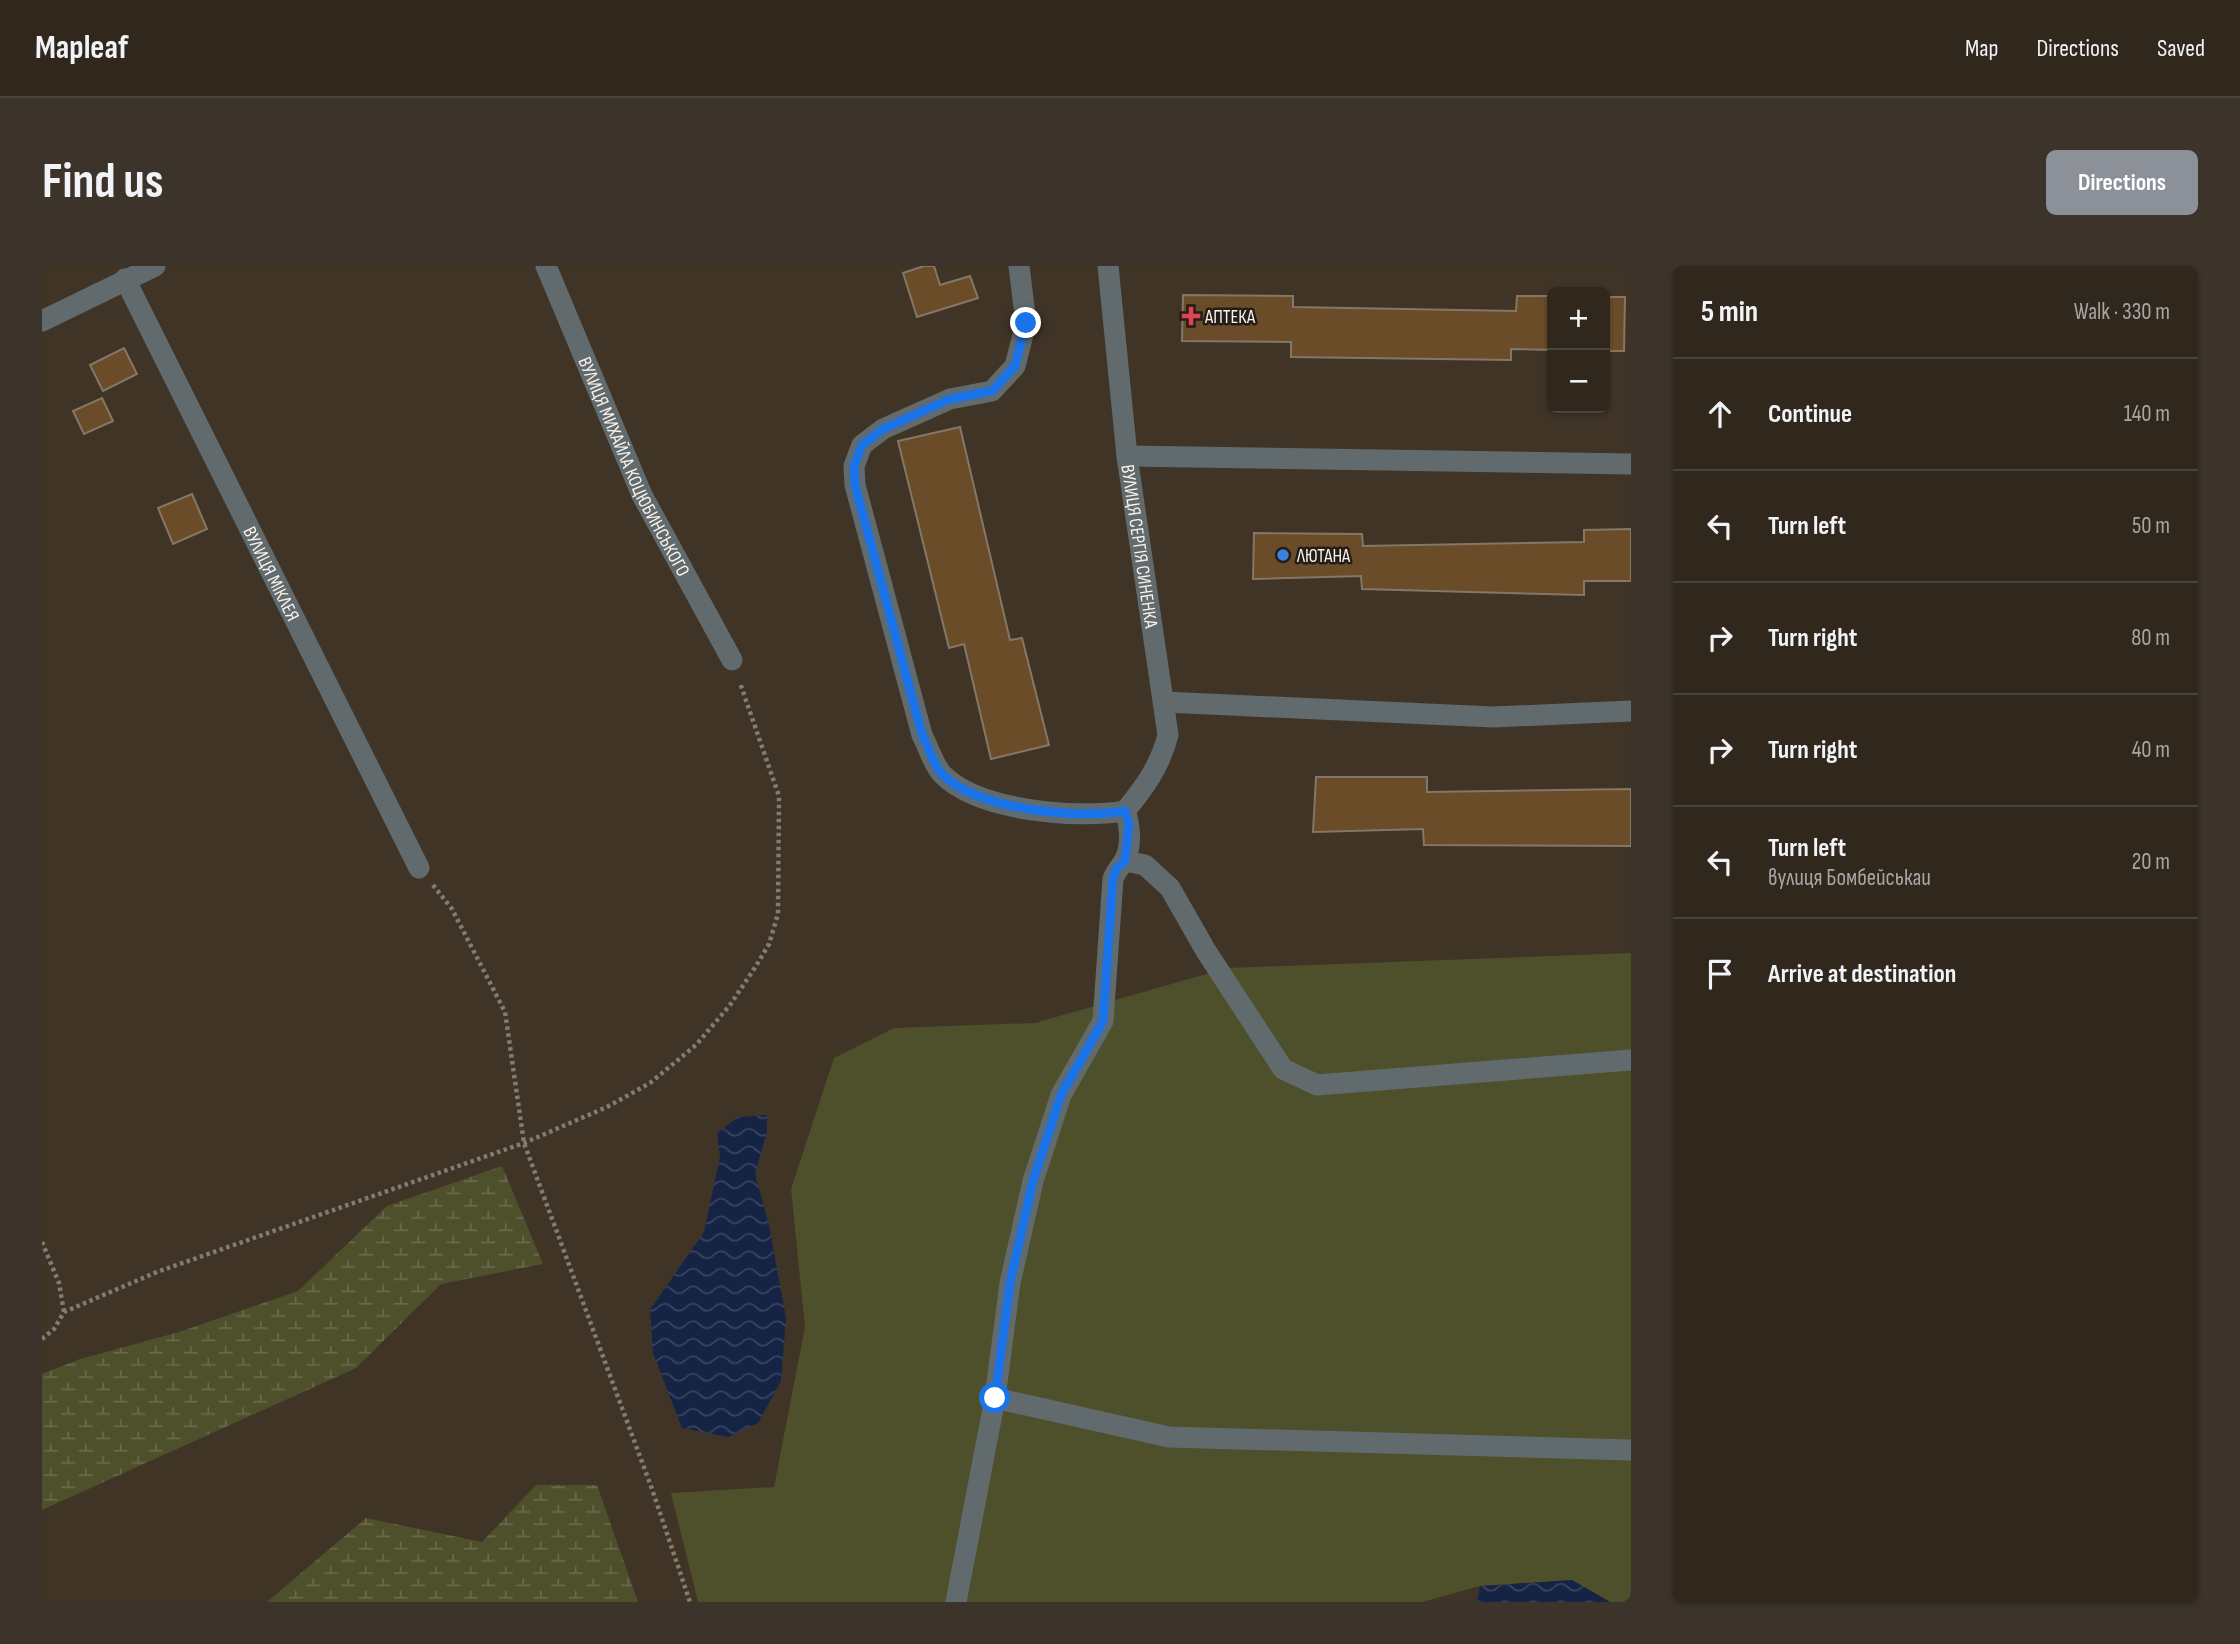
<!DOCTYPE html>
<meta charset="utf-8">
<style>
:root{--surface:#30271d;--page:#3c332a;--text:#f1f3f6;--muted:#a8a5a4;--line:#4b443b;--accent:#8c9099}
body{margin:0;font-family:"Sofia Sans Condensed",sans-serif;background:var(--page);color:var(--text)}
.controls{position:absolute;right:21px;top:21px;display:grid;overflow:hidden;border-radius:10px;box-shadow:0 2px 5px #0004}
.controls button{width:63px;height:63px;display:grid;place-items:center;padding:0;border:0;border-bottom:2px solid var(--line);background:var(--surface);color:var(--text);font:35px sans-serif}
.stop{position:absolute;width:21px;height:21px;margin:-16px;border:5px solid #1a73e8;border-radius:50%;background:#fff}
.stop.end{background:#1a73e8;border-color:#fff;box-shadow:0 2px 7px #0008}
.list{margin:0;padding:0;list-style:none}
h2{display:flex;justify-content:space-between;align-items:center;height:91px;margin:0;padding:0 28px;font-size:30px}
h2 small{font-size:23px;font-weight:400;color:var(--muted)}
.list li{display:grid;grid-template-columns:46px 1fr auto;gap:21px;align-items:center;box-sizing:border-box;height:112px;padding:0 28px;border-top:2px solid var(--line)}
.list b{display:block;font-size:26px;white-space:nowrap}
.list p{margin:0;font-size:23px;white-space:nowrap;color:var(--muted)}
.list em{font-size:23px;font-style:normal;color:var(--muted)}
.icon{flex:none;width:38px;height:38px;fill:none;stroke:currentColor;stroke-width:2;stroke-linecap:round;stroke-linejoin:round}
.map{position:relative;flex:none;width:1589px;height:1336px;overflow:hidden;border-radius:10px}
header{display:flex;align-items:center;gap:42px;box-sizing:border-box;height:98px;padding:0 35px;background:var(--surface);border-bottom:2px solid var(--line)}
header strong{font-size:33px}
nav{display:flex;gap:38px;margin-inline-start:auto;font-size:24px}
.intro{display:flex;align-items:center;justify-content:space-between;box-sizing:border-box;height:168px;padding:0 42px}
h1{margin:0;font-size:49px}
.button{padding:18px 32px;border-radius:10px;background:var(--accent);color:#fff;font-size:24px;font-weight:700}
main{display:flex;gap:42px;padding:0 42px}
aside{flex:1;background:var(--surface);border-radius:10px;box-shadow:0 2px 5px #0004}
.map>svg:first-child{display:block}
</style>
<header>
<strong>Mapleaf</strong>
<nav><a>Map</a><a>Directions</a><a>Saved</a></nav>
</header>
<div class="intro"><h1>Find us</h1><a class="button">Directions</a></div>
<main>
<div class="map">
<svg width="1589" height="1336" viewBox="0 0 1589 1336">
<defs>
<pattern id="wetland-marsh" width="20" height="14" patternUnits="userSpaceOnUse" patternTransform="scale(1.75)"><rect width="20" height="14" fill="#4d502b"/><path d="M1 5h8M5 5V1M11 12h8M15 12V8" fill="none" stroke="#686a4a"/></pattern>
<pattern id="water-waves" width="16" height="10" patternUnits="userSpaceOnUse" patternTransform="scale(1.75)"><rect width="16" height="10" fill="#152344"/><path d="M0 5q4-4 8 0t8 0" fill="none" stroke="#38435f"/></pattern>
</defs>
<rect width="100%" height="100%" fill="#403427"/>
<path fill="url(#wetland-marsh)" d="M460,900L501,998L399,1018L314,1102L0,1244V1108L38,1093L137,1066L256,1025L345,940Z
M494,1219H555L596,1336H225L324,1252L440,1276Z"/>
<path fill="#4d502b" d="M1589,687V1336H1568L1530,1314L1438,1320L1380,1336H656L629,1227L732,1221L763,1061L749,923L792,792L852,762L993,757L1185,702Z"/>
<path fill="url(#water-waves)" d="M725,849V866L713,908L727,959L744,1052L739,1115L716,1157L686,1171L640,1162L611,1087L608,1044L662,966L678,891L675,867L696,851Z
M1530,1314L1568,1336H1435L1438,1320Z"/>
<path fill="#6a4c29" stroke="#857768" stroke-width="2" d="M882,0H892L898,19L928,10L936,32L875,51L861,7Z
M1141,29L1251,30V41L1474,45L1475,30H1510V84L1469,83V94L1249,91V76L1140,75Z
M1563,31H1583L1582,85H1563Z
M82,82L95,108L61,125L48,99Z
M60,132L71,155L42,168L31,145Z
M918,161L968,374L980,372L1007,479L949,493L922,378L907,382L856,175Z
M150,228L165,263L131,278L116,242Z
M1589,263V315H1542V329L1320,323L1319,310L1211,313L1212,267L1320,268L1321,280L1542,276V264Z
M1274,511H1385V526L1589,523V580L1382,579L1381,563L1271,566Z"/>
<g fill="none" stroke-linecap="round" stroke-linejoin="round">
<path stroke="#857b70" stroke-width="4.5" stroke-dasharray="3.5 3.5" stroke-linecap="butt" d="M391,619L410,643L463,746L482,877L610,1223L648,1336
M0,976L17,1017L22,1046
M0,1073L12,1063L22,1046L115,1006L482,877L565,841L608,817L654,779L688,739L714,700L727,678L736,648L737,530L698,417"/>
<g stroke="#616b6e" stroke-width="21">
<path id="s1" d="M504,0L600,229L690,394"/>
<path d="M977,0L984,57L973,100L950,125L908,133L841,163L820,179L812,200L813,219L880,469C886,480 891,498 900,508C936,545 1033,553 1083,545"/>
<path id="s2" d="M1066,0L1085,190L1126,469C1118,500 1103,521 1083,545"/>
<path id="s3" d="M83,13L377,602"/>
<path d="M0,55L113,0"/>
<path d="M1085,190L1589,198"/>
<path d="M1123,436L1451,451L1589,445"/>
<path d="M1083,595L1103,599L1128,622L1164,685L1241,803L1275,819L1589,794"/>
<path d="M953,1132L1127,1171L1589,1184"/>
<path d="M914,1336L953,1132L968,1017L991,915L1019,829L1061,755L1071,613C1074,604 1080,600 1083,593C1090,579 1088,559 1083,545"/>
</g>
</g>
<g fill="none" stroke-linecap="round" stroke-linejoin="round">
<path stroke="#1a73e8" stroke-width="9" d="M953,1132L968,1017L991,915L1019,829L1061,755L1071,613L1074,603L1083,595L1087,558L1083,545C1034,553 936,544 900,508C891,498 886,480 880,468L813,219L812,200L820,179L841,163L908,133L950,125L973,100L984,57"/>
</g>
<path fill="#e0444e" stroke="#221d17" stroke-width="2.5" d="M1145.5 39.5h7v7h7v7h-7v7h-7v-7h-7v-7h7z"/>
<circle fill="#3f7fe0" stroke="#221d17" stroke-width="2.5" cx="1241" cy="289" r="7"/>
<g text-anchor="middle" stroke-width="5" stroke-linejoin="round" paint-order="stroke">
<g font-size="19" fill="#fbf3eb" stroke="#221d17" text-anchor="start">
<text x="1163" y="57">АПТЕКА</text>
<text x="1255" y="296">ЛЮТАНА</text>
</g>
<g font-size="19" fill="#fbf3eb" stroke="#221d17">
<text dy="7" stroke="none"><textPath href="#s1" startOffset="219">ВУЛИЦЯ МИХАЙЛА КОЦЮБИНСЬКОГО</textPath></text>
<text dy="7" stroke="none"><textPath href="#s2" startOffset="282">ВУЛИЦЯ СЕРГІЯ СИНЕНКА</textPath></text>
<text dy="7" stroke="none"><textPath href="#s3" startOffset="329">ВУЛИЦЯ МІКЛЕЯ</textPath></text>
</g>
</g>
</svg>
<div class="controls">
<button>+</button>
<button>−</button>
</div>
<div class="stop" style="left:953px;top:1132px"></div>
<div class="stop end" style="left:984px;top:57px"></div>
</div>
<aside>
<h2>5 min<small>Walk · 330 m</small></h2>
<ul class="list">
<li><svg class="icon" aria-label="ahead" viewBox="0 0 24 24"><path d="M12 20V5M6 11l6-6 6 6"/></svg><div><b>Continue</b></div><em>140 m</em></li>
<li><svg class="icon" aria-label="left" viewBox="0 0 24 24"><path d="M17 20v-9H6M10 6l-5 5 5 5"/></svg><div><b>Turn left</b></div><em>50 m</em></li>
<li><svg class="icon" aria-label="right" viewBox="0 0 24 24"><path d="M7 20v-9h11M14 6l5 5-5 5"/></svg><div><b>Turn right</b></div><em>80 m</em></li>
<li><svg class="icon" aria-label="right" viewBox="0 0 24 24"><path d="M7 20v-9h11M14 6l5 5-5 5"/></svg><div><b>Turn right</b></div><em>40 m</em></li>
<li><svg class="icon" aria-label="left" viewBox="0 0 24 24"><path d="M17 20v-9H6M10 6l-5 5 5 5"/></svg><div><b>Turn left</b><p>вулиця Бомбейськаи</p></div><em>20 m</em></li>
<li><svg class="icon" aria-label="arrive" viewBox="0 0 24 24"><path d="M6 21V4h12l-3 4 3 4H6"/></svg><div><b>Arrive at destination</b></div></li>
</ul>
</aside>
</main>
